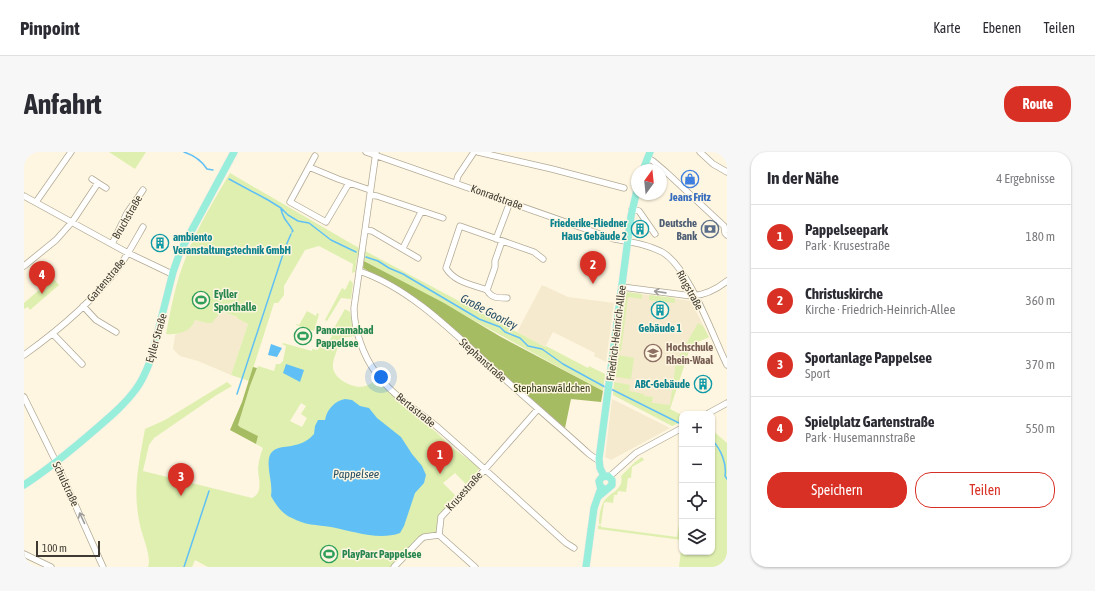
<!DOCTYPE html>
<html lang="de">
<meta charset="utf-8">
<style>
:root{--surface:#fff;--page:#f7f7f7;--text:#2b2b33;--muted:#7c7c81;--line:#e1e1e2;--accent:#d93025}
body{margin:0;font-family:"Asap Condensed",sans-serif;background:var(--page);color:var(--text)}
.controls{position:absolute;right:12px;bottom:12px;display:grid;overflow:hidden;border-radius:8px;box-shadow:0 1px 3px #0004}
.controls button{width:36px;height:36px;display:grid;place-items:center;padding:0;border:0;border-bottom:1px solid var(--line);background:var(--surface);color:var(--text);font:20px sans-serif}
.compass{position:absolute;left:607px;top:12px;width:36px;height:36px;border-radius:50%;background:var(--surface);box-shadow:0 1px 3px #0004;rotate:15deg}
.scale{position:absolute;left:12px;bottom:10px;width:64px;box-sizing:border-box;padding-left:4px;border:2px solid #3e3a32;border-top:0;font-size:11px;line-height:14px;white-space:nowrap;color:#3e3a32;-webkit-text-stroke:3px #fef6e0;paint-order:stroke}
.you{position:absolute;left:357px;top:225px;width:14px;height:14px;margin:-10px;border:3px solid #fff;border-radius:50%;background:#1a73e8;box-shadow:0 0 0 6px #1a73e833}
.badge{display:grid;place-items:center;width:26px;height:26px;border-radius:50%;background:var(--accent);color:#fff;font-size:13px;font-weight:700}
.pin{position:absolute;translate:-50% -33px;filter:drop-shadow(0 1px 2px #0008)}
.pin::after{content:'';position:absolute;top:21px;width:14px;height:12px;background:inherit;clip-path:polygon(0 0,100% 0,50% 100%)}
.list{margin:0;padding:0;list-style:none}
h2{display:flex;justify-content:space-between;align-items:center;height:52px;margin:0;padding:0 16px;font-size:17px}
h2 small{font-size:13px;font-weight:400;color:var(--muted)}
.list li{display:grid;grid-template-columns:26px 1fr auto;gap:12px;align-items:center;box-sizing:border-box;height:64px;padding:0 16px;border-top:1px solid var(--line)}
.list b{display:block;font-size:15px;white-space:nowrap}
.list p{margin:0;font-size:13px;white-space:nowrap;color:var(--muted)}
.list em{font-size:13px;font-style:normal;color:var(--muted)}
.actions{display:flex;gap:8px;padding:12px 16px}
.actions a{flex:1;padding:9px 0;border:1px solid var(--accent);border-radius:16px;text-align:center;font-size:14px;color:var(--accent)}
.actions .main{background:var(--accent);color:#fff}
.icon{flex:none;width:22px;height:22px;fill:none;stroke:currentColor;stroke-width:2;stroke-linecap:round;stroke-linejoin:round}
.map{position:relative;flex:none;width:703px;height:415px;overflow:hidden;border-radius:16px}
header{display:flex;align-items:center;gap:24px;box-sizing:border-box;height:56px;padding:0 20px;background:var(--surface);border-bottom:1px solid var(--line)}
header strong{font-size:19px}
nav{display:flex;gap:22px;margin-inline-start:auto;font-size:14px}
.intro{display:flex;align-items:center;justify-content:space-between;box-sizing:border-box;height:96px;padding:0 24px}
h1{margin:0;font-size:28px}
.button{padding:10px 18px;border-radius:16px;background:var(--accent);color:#fff;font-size:14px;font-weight:700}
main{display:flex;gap:24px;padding:0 24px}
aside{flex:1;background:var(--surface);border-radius:16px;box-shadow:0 1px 3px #0004}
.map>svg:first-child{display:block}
</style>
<header>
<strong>Pinpoint</strong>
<nav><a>Karte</a><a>Ebenen</a><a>Teilen</a></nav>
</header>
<div class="intro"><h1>Anfahrt</h1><a class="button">Route</a></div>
<main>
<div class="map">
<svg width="703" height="415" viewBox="0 0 703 415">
<rect width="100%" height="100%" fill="#fef6e0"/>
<path fill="#f5eace" d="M518,133L544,145L590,151L582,210L570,204L571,201L529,180L521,195L493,180Z
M602,140L667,149L685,185L667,193L645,259L597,236L590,230Z
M197,159L207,163H208L224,172L207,223L174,209L156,204L149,197L151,183L166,176L169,172L171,168L183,171Z
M588,247L646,276L587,308L581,305Z"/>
<path fill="#deefaf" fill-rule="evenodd" d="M85,0H122L111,17Z
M206,21L328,92L521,195L522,194L564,216L565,214L581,222L579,239C497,195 416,149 333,105L331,120L328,121L329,112L295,94L281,98L260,134V143L254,151H250L225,229L207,223L224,172L213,166V165L197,159L188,171H183L171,168C167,180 154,183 142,182C147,156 152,129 162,105C173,76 190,48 206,21Z
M29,126L35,133L6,158L4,155L0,157V151Z
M326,128L329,131L327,147L317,146L303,169L301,168L318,136L321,138Z
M602,140L618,142V147L604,145L597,199H594Z
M625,143L651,146V151L625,148Z
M321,157L326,160L330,184L317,186C315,195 308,207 309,216C311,229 334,239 344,233C347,232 349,229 352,227L371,247L412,280L429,296L456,316L442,332L431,321L419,331L431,343L413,367V380L396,386L366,415H184L171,408L168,415H124C128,405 118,384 116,373C108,338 115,311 121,277L141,268L203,230L208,234L191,244L130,286L125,293L119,319L228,346C240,340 234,327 234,316C235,309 236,303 239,296L232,292L234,284L216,275L214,273L226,234L234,214L250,219L252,212H256L259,209L262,194L258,192L259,191L288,199V197L294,198L297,186L300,188L299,190L300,191L302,190L304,191L308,184L306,183ZM277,251L282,254L277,262L283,266L278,275L266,269Z
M283,159L292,164L293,161L295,162L290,179L272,173V172L275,173Z
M674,171L679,174L685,185L667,193L646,257L656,262L657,270L648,274L589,243L590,230L606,233L605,239L620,242V244L629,245L628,251H629L646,253L652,210Z
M594,203L610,206L607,227L591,225Z
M688,278L703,291V415H655L658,391V400H688Z
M618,305L620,308L608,315L607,326H604L602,340L594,339L593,343H590L589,351L582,350L580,351L577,372H575C575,365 576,357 579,351C584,341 601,338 597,324L611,310Z
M658,352V388L574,377V374L577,373V375L653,385Z"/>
<path fill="#a6bc62" d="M340,109L420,151L477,185L579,239L577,250L547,247L541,276L411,163L380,140L339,116Z
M229,215L233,216L226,234L214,273L216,275L234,284L232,292L206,278L218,250Z"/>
<path fill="#60c0f6" d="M247,192L258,196L253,205L244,203Z
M262,212L280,218L276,230L259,221Z
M321,247L328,248L336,254L345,256L353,266L377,285L388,302L398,314L402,323L400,331L391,341L380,374L376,381C354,389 329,379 307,375C293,373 280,373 268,366C258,362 252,353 247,344C249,331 243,319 245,306C248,293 262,296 271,293C278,292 286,287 290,282L291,274L294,268H301C303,257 311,249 321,247Z"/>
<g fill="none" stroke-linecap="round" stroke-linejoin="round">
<path stroke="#60c0f6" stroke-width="1.5" d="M160,0C169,3 178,9 183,17L189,18
M205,27L244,48L257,56L264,63L274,69L285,71L307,88L332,100
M257,57C260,70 264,69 269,79L268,80
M342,105L354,109L365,116L379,122L455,167L476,175L481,180L496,186L504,194L518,197L539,212L581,235
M587,237L655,271
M213,242L261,96L267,82
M688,288C697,297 703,312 701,324L703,327
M160,415L185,339"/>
<defs>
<path id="minor" d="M342,0L590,87C606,90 623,92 638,100C665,115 689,185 703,213
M352,0L330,156C330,178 339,203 352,221C369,245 397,260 418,279C460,316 501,354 542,391L550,396
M454,0L528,17L600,36
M676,0L689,12L703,20
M291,4L266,50L302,70L325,31
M624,6L629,9L642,20L700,74L701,81L703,83
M285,15L314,27L346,38
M68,27L74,31
M432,31L434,24L450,0
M346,43L353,44L419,66
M0,44L104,101L148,122
M12,50L47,0
M608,57L615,59L631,82
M341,78L348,79L394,106
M472,87L486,50
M478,89L471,109V115L463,138C467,146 474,146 483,146
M88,92L103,61L119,38
M379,96L397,60
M0,114L32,88L48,70L74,31L82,36
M335,119C384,135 428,179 465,213C498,243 532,272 565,302L575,309
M598,135L668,144C681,143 693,137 703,129
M463,138C449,133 430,130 422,116L436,74L510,100L519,107
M59,154L72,168L92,180
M29,182L58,212
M0,203C35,178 69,149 95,115C104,102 111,89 119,75
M0,245L32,310L79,415
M683,262L703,251
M585,325L612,301L658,276
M415,383L451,415
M0,402L27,415
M370,415L397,387L400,385L415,383L417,365L448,332L514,257"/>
<path id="major" d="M619,18L626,0
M580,324L576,316L575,307L607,64L613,38
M0,333C26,316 50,296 73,276C87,264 101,252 112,237C119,228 123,217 127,207L149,120L156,100L210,0
M575,344L588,333V328L584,324L578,325L575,329L576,334L580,337
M562,415L570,356L577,336"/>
</defs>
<use href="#minor" stroke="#b2aa96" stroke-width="7"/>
<use href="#major" stroke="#e8e7e6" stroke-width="8"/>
<use href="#minor" stroke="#fff" stroke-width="5.5"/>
<use href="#major" stroke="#97eeda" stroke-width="7"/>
</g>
<defs><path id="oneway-shaft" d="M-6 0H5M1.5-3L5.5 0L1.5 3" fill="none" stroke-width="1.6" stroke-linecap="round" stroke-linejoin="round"/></defs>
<g stroke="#9e9c98">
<use href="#oneway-shaft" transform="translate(636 140) rotate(-172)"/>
<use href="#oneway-shaft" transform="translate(58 366) rotate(-115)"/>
</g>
<defs>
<symbol id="shop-ring" viewBox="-11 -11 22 22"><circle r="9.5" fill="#fef6e0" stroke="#3f7fe0" stroke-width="1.5"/><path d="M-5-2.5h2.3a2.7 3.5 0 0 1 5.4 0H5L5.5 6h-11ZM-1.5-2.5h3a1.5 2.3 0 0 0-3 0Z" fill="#3f7fe0"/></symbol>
<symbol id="building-ring" viewBox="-11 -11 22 22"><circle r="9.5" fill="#fef6e0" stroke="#0f9aa8" stroke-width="1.5"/><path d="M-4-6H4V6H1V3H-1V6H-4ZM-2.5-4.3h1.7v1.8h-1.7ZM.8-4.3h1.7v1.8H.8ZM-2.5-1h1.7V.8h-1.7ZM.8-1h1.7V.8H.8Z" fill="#0f9aa8"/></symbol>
<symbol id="bank-ring" viewBox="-11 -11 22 22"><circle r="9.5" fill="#fef6e0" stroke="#5c6f8a" stroke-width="1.5"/><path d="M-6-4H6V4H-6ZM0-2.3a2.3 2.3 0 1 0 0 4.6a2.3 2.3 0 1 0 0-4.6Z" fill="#5c6f8a"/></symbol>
<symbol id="stadium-ring" viewBox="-11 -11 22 22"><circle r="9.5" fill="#fef6e0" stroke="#2e9e5b" stroke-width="1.5"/><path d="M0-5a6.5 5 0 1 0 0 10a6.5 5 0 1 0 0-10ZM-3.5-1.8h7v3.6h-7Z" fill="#2e9e5b"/></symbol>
<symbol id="university-ring" viewBox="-11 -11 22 22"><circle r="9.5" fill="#fef6e0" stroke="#8d6e63" stroke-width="1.5"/><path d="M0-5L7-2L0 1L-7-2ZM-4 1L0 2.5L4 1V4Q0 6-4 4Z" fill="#8d6e63"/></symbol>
</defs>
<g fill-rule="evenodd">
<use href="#shop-ring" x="656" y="17" width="20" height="20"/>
<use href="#building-ring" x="606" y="67" width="20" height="20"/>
<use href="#bank-ring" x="676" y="67" width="20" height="20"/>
<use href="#building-ring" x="126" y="81" width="20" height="20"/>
<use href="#stadium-ring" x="167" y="138" width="20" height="20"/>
<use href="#building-ring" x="626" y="148" width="20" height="20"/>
<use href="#stadium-ring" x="269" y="174" width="20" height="20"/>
<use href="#university-ring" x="619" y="191" width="20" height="20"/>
<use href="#building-ring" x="669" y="222" width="20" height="20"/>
<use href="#stadium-ring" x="295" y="392" width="20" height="20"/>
</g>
<g text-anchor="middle" stroke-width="3" stroke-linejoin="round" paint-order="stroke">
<g font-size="11" fill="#3e3a32" stroke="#fef6e0">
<text transform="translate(473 45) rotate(20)" y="4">Konradstraße</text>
<text transform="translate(103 65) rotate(-60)" y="4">Bruchstraße</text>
<text transform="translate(82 128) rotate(-50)" y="4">Gartenstraße</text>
<text transform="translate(666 138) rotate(61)" y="4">Ringstraße</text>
<text transform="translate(592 181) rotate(-83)" y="4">Friedrich-Heinrich-Allee</text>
<text transform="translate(132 186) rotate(-74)" y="4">Eyller Straße</text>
<text transform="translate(459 208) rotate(42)" y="4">Stephanstraße</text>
<text transform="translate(392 258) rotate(39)" y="4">Bertastraße</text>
<text transform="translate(42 332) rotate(65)" y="4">Schulstraße</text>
<text transform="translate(440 339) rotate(-48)" y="4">Krusestraße</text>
</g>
<g font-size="11" font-weight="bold" fill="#366cbe" stroke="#fef6e0">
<text x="666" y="49">Jeans Fritz</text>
</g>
<g font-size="11" font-weight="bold" fill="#0d838f" stroke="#fef6e0" text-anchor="end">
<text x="603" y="75">Friederike-Fliedner<tspan x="603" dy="13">Haus Gebäude 2</tspan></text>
<text x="149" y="89" text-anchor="start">ambiento<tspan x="149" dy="13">Veranstaltungstechnik GmbH</tspan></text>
<text x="636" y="180" text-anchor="middle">Gebäude 1</text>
<text x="666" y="236">ABC-Gebäude</text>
</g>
<g font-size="11" font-weight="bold" fill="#4e5e75" stroke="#fef6e0" text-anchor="end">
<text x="673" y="75">Deutsche<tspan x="673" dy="13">Bank</tspan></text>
</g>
<g font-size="11" font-weight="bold" fill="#27864d" stroke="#fef6e0" text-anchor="start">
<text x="190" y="146">Eyller<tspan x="190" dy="13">Sporthalle</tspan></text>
<text x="292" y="182">Panoramabad<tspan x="292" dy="13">Pappelsee</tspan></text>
<text x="318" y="406">PlayParc Pappelsee</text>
</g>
<g font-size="11" font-weight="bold" fill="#785e54" stroke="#fef6e0" text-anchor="start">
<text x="642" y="199">Hochschule<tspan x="642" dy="13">Rhein-Waal</tspan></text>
</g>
<g font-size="11" fill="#323a14" stroke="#fef6e0">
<text x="528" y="240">Stephanswäldchen</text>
</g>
<g font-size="12" font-style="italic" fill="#264e65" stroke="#fef6e0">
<text transform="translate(465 160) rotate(28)" y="4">Große Goorley</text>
<text x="332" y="326">Pappelsee</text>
</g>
</g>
</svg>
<div class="controls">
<button>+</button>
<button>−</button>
<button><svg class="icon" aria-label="locate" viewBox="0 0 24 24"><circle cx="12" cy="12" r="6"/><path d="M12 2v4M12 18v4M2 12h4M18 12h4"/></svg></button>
<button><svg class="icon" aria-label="layers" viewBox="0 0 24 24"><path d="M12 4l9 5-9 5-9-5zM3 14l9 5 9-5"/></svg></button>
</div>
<svg class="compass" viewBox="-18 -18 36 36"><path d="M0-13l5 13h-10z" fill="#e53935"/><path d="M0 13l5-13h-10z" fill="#7c7c81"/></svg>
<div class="scale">100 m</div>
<div class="you"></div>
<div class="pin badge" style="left:416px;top:322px">1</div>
<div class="pin badge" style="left:569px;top:132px">2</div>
<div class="pin badge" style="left:157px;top:344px">3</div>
<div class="pin badge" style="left:18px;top:142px">4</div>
</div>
<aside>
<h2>In der Nähe<small>4 Ergebnisse</small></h2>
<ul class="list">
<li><span class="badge">1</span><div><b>Pappelseepark</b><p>Park · Krusestraße</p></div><em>180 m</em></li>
<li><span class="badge">2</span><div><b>Christuskirche</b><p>Kirche · Friedrich-Heinrich-Allee</p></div><em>360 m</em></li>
<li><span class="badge">3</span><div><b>Sportanlage Pappelsee</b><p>Sport</p></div><em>370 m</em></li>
<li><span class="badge">4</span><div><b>Spielplatz Gartenstraße</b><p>Park · Husemannstraße</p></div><em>550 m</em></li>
</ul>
<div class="actions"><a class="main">Speichern</a><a>Teilen</a></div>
</aside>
</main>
